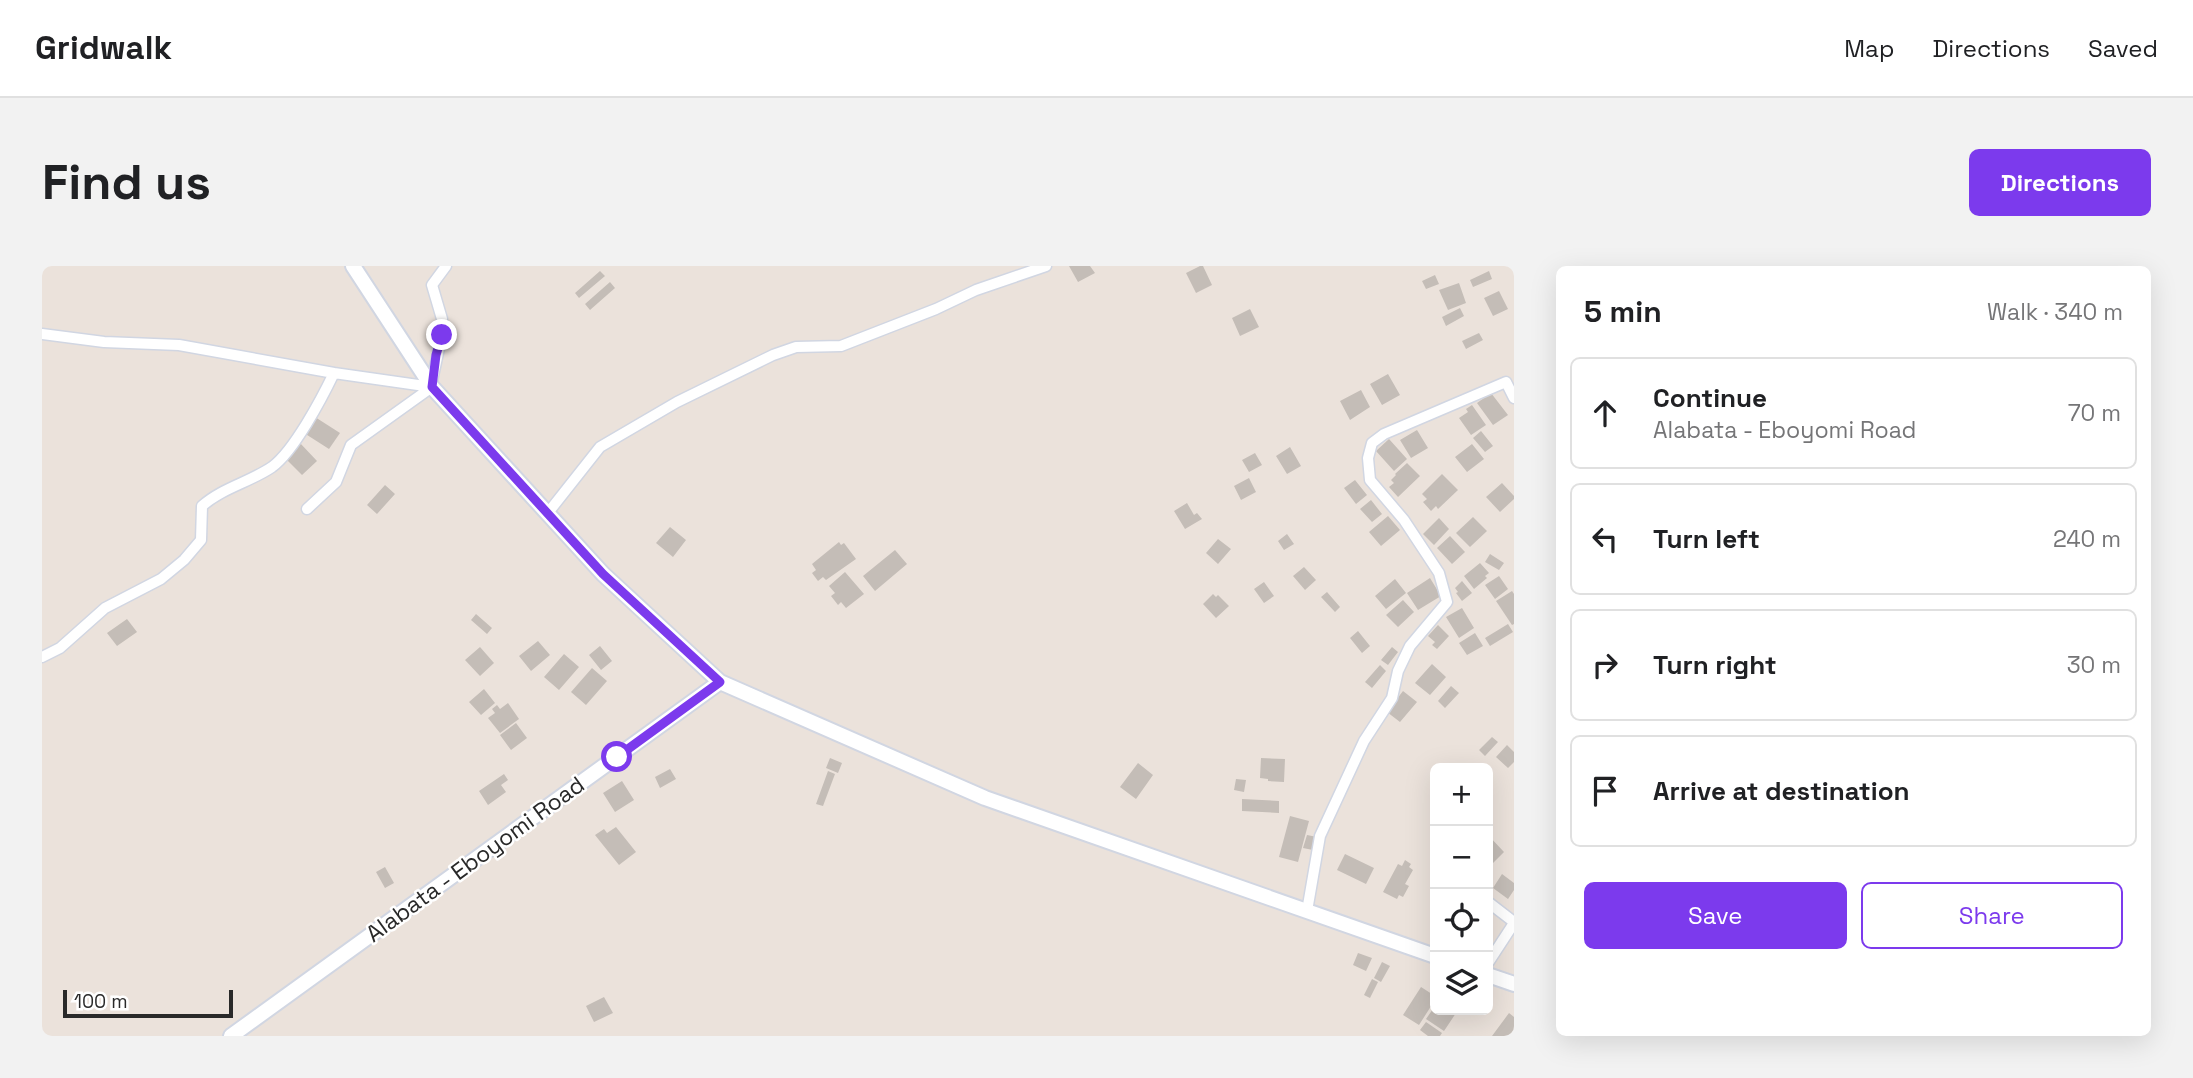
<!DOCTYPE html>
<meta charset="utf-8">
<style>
:root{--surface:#fff;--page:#f2f2f2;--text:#202124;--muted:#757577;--line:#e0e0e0;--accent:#7c3aed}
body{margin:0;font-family:"Space Grotesk",sans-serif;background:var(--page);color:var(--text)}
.controls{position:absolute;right:21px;bottom:21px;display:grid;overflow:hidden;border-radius:10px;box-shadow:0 7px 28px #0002}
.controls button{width:63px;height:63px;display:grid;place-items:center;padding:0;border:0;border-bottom:2px solid var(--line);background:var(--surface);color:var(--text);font:35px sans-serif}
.scale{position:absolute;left:21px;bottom:18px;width:170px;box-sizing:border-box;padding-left:7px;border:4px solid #292929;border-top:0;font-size:19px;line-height:24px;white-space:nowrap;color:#292929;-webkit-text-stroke:5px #fff;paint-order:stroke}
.stop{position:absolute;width:21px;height:21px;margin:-16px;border:5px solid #7c3aed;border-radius:50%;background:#fff}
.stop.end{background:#7c3aed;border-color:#fff;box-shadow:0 2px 7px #0008}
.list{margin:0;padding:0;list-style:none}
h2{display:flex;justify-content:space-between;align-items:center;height:91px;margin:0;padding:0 28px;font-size:30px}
h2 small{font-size:23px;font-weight:400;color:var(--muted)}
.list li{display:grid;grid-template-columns:46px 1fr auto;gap:21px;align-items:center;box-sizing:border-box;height:112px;margin:0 14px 14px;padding:0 14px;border:2px solid var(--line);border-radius:10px}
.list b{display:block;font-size:26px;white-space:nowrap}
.list p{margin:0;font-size:23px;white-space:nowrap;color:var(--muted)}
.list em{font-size:23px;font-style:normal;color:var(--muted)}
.actions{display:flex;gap:14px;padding:21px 28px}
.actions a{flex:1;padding:16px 0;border:2px solid var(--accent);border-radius:10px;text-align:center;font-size:24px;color:var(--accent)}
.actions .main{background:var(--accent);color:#fff}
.icon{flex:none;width:38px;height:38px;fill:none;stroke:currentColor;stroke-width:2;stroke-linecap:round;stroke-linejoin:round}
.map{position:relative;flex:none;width:1472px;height:770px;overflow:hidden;border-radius:10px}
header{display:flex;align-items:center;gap:42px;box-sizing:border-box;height:98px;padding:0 35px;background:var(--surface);border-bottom:2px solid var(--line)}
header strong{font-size:33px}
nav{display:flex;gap:38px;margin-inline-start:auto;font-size:24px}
.intro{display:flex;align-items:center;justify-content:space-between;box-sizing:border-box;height:168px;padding:0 42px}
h1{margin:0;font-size:49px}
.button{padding:18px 32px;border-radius:10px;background:var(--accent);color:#fff;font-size:24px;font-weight:700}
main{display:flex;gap:42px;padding:0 42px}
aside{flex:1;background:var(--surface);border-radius:10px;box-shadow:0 7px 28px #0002}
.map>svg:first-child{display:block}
</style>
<header>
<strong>Gridwalk</strong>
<nav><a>Map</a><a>Directions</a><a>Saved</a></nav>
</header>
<div class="intro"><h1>Find us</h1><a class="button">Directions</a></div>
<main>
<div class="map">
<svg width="1472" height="770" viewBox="0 0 1472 770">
<rect width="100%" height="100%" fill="#ebe2db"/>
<path fill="#c4bdb7" d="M1027,0H1048L1053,7L1036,16Z
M1158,0H1161L1170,19L1154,27L1144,7Z
M558,5L563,10L537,32L533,27Z
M1447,5L1450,13L1431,21L1428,14Z
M1393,9L1397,18L1384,23L1380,15Z
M568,16L573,22L548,44L543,38Z
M1417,17L1424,37L1406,44L1397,24Z
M1457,25L1466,43L1451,50L1442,32Z
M1418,42L1422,50L1404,60L1400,51Z
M1208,43L1217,61L1198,70L1190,52Z
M1437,67L1441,74L1424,83L1420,75Z
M1346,108L1358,129L1340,139L1328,118Z
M1319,124L1328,141L1308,154L1298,135Z
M1449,127L1466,149L1451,159L1435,137Z
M1430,139L1444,159L1429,169L1417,152L1426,146L1424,143Z
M273,151L298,167L287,183L262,167Z
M1375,164L1386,182L1369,192L1358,174Z
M1439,165L1451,180L1443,186L1431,172Z
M1347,173L1365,193L1352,205L1334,185Z
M258,177L275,195L260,209L243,192Z
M1430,178L1442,193L1425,206L1413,191Z
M1248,181L1259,200L1245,208L1234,190Z
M1213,187L1220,199L1207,206L1200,194Z
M1365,197L1378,210L1356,231L1347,221L1352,217L1349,214L1354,209L1353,208Z
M1400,208L1416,224L1396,243L1394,240L1389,245L1381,236L1385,233L1380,228Z
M1207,212L1214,226L1199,234L1192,220Z
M1313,214L1325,229L1314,238L1302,222Z
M1460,217L1472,230V233L1458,246L1444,231Z
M343,219L353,228L335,248L325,239Z
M1329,234L1340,248L1330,256L1318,243Z
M1145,237L1152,249L1155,247L1160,253L1143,263L1132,245Z
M1346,250L1358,264L1339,280L1327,266Z
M1431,251L1445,265L1428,281L1414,267Z
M1397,252L1407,263L1392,279L1381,268Z
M628,261L644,274L631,291L614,277Z
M1245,268L1252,278L1242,284L1236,275Z
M1408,270L1423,286L1410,298L1395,282Z
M1176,273L1189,283L1176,298L1164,287Z
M797,276L799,279L802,277L814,293L784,314L781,311L776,315L770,307L774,304L770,298Z
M853,284L865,298L833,325L821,310Z
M1448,288L1462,297L1457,304L1443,296Z
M1438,297L1447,307L1443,310L1445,312L1432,323L1422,310Z
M1262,301L1274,314L1263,324L1251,310Z
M803,306L822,328L804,342L799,336L796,339L789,330L793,327L787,320Z
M1457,310L1466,323L1453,333L1443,319Z
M1388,312L1399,330L1376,344L1365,327Z
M1353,313L1364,327L1344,343L1333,330Z
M1420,315L1430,327L1420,335L1414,327L1416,326L1413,322Z
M1222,316L1232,330L1222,337L1212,323Z
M1470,325L1472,328V358L1470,359L1454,335Z
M1285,326L1298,341L1293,346L1279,331Z
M1171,328L1174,331L1176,329L1187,340L1174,352L1161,338Z
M1361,334L1372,346L1356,361L1344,349Z
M1420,342L1432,362L1417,372L1404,351Z
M434,348L450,362L445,368L429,354Z
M85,353L95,366L75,380L65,367Z
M1466,358L1471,366L1448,380L1443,372Z
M1396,359L1407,370L1395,383L1390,379L1393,376L1386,370Z
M1316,365L1328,380L1320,387L1308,372Z
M1433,367L1441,380L1425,389L1417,377Z
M496,375L508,389L489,405L477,390Z
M558,380L570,395L559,404L547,389Z
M438,381L452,397L438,410L423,394Z
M1350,381L1356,386L1346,399L1339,394Z
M522,388L537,401L517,424L502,411Z
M1390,398L1404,411L1388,429L1373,417Z
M1338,399L1344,405L1330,422L1323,416Z
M550,402L565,415L544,439L529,426Z
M1409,420L1417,427L1403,442L1396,435Z
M442,423L453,437L439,449L427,436Z
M1361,425L1375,436L1358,456L1345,446Z
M466,437L477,453L458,467L446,452L453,447L450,443L455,439L458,443Z
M474,457L485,472L469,484L458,469Z
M1450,471L1456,476L1443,490L1437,484Z
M1465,479L1472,486V496L1466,502L1454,491Z
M788,492L800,497L796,507L784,502Z
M1219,492L1243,493L1242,516L1226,515V513L1218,512Z
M1096,497L1111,509L1094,533L1078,521Z
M628,503L634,513L618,522L613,511Z
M786,505L793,508L781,540L774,538Z
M462,508L466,514L459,519L464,526L446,539L437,525Z
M1194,513L1204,514L1202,526L1192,524Z
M580,515L592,534L573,546L561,527Z
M1200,533L1237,535V547L1200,545Z
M1248,550L1267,555L1256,596L1237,591Z
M574,561L594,586L577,599L553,569L562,563L565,567Z
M1265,569L1275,571L1271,584L1261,582Z
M1446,569L1462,586L1448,600L1446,598Z
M1303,588L1332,602L1324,618L1295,604Z
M1363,594L1369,598L1367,601L1371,604L1363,618L1367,620L1361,631L1357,629L1355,633L1341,626L1356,598L1360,600Z
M343,601L352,617L343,622L334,606Z
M1460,608L1472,617V624L1466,633L1451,622Z
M1316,687L1330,692L1324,705L1311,699Z
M1340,696L1348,700L1339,716L1332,712Z
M1330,713L1336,716L1328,732L1322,729Z
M1379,721L1393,730V734L1377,759L1361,749Z
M562,731L571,747L552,756L544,740Z
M1393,740V744H1416L1402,765L1384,753Z
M1467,747L1472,751V770H1450Z
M1384,756L1400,767L1398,770H1386L1378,764Z"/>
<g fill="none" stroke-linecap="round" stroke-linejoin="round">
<defs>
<path id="street" d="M0,68L62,76L137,79L292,107
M389,119L400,69V53L390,19L404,0
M505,248L558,181L635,136L731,89L754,81L799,80L894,43L934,24L1004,0
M0,391L18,382L63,342L119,313L142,294L159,274L160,240C180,222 208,216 230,201C252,185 280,132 292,107L390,121L309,179L294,216L265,243
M1446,636L1472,656
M1265,645L1278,570L1322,475L1350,432L1356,405L1368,380L1405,336L1397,307L1362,254L1328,214L1326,192L1330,177L1342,168L1464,116L1472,132
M1446,697L1472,657"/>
<path id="secondary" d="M311,0L390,121L561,308L678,416L943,532L1393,690
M1446,709L1472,718
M189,770L678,416"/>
</defs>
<use href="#street" stroke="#d1d6e2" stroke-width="13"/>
<use href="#secondary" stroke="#d1d6e2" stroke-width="18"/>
<use href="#street" stroke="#fff" stroke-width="10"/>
<use href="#secondary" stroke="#fff" stroke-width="14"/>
</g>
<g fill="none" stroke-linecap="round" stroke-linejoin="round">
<path stroke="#7c3aed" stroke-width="9" d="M400,69L394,89L390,121L561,308L678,416L575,491"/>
</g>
<g text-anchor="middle" stroke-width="5" stroke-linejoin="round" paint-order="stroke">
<g font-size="23" fill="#292929" stroke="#fff">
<text transform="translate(433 593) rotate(-36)" y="8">Alabata - Eboyomi Road</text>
</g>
</g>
</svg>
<div class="controls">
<button>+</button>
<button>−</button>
<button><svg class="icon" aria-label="locate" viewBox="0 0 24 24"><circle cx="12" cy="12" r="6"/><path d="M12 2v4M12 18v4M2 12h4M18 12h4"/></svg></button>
<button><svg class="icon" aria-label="layers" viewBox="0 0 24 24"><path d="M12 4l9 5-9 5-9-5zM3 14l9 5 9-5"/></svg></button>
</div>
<div class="scale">100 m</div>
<div class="stop" style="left:575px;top:491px"></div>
<div class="stop end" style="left:400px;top:69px"></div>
</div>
<aside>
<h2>5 min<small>Walk · 340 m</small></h2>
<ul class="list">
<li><svg class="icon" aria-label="ahead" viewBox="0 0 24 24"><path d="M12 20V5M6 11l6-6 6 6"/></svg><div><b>Continue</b><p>Alabata - Eboyomi Road</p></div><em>70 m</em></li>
<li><svg class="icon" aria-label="left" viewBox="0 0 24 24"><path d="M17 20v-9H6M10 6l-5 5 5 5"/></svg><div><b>Turn left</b></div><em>240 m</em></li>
<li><svg class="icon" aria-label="right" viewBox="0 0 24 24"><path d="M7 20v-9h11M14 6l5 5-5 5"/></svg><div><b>Turn right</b></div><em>30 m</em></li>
<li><svg class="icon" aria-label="arrive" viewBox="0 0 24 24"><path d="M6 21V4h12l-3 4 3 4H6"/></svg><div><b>Arrive at destination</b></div></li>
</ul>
<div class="actions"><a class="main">Save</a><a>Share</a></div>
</aside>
</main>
